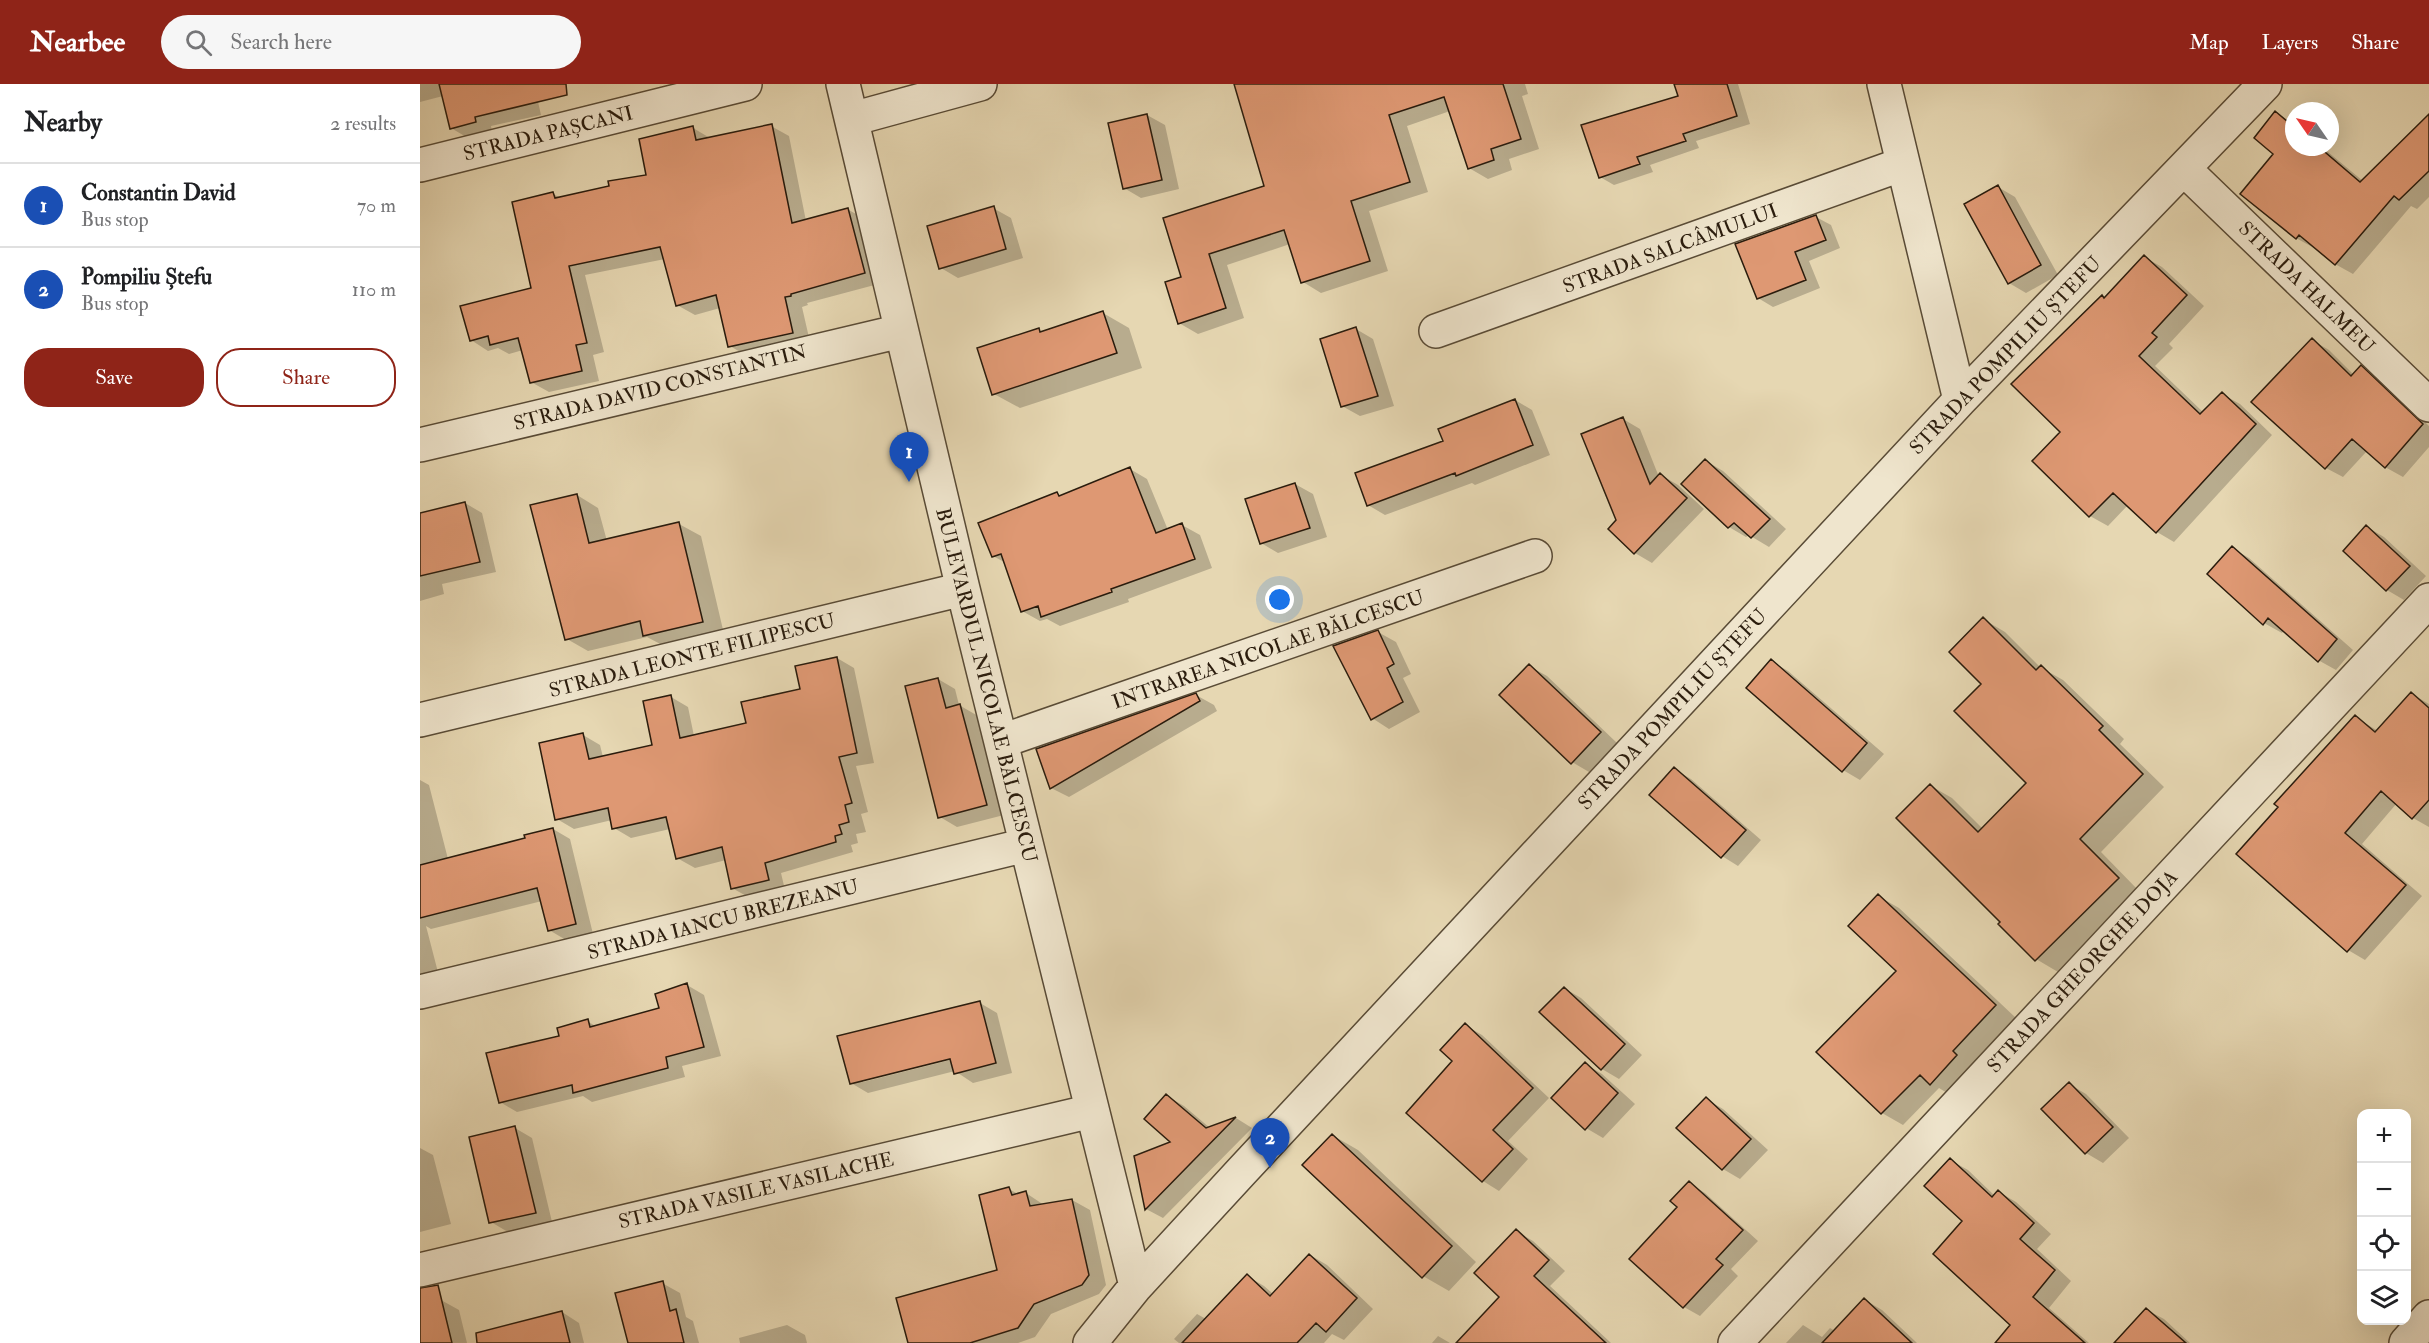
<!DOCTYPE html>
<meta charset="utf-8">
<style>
:root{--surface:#fff;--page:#f6f6f6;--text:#202124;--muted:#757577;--line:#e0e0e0;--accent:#8f2418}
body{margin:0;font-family:"IM FELL Double Pica",serif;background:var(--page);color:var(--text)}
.controls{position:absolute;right:18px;bottom:18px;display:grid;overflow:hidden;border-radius:12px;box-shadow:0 6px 24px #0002}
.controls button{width:54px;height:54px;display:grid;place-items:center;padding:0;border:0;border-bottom:2px solid var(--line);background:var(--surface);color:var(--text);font:30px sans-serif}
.compass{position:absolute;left:1865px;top:18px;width:54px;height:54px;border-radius:50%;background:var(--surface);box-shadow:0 6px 24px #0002;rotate:304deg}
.you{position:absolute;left:860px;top:516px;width:21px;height:21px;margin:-15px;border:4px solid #fff;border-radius:50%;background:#1a73e8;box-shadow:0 0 0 9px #1a73e833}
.badge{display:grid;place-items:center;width:39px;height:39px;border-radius:50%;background:var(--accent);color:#fff;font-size:20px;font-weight:700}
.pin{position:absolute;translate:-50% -50px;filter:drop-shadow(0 2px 3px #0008)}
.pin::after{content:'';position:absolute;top:32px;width:21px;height:18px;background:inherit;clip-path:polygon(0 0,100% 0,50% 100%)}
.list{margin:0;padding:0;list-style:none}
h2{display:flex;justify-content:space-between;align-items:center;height:78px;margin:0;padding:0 24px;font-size:26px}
h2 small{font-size:20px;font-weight:400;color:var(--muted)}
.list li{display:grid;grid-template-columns:39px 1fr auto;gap:18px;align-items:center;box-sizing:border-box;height:84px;padding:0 24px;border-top:2px solid var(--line)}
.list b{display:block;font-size:22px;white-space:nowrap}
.list p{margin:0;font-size:20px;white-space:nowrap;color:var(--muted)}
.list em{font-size:20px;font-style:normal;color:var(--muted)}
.actions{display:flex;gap:12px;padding:18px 24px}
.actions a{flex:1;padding:14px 0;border:2px solid var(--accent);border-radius:24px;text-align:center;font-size:21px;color:var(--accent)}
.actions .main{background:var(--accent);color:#fff}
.icon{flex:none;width:33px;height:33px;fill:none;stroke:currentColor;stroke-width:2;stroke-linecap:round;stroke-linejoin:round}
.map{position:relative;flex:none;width:2009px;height:1259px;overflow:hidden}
header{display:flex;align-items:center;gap:36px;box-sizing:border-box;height:84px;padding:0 30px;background:var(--accent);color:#fff}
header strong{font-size:28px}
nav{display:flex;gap:33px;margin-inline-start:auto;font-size:21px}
.search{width:420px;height:54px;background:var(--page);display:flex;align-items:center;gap:15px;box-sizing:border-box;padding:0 21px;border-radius:33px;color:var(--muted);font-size:22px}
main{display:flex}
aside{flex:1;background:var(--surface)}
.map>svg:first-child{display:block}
</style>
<header>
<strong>Nearbee</strong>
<div class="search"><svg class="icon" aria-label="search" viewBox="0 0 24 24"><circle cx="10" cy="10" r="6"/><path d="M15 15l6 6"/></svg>Search here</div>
<nav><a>Map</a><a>Layers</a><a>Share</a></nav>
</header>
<main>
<aside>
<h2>Nearby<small>2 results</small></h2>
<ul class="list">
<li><span class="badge" style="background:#1a4fb4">1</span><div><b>Constantin David</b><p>Bus stop</p></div><em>70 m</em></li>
<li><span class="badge" style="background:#1a4fb4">2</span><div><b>Pompiliu Ștefu</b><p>Bus stop</p></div><em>110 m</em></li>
</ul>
<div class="actions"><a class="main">Save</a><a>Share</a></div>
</aside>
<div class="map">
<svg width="2009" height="1259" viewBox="0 0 2009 1259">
<rect width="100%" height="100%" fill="#e6d7b2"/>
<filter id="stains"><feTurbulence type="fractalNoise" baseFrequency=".00333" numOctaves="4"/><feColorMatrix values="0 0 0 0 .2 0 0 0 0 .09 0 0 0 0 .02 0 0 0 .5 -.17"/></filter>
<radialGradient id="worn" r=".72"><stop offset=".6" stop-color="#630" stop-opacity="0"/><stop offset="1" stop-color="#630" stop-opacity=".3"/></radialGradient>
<path fill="#0003" fill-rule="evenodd" d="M0,0H114L121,31L71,42L72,48L48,54L31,44L23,12L0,18Z
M816,0H1105L1108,10L1102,12L1119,65L1089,75L1092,86L1068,95L1049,84L1030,27L987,42L1008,108L949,127L968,187L901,209L883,198L870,160L807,181L824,234L778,250L759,239L763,194L846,103Z
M1256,0H1318L1330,40L1276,57L1279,64L1230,81L1233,88L1194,101L1180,93L1260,13Z
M1856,29L1874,40V63H1902L1943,97L2009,32V113L1997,125L1991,122L1933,190L1915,180L1895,162L1894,164L1876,154L1855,69Z
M727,31L745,41L759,105L721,114L704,104Z
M351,42L369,52L386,137L427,125L445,135L462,199L387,219L388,221L382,223L390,258L327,272L310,262L300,224L275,231L257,221L245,175L165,191L184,268L173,271L179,297L129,308L111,298L103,266L89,270L78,264L68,267L51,256L112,205L133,110L141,114L227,92L273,44L290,54Z
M1578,103L1595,113L1638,191L1606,209L1589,199Z
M573,124L591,134L603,174L538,194L521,184Z
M1396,133L1411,141L1420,164L1389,177L1400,204L1353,223L1338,214Z
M1724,173L1742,183L1784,222L1749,260L1753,264L1735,282L1784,329L1802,310L1820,320L1852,351L1754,458L1737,448L1708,421L1688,442L1670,432L1614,377L1643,348L1685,215Z
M683,229L709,244L722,284L600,324L574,310L619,246L624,249Z
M936,245L953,255L974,322L940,332L922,322Z
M1892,256L1909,266L1934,291L1941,283L1958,293L2009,342V363L1983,393L1965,383L1947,367L1923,393L1906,384Z
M1095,316L1112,326L1130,371L1055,401L1052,399L965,431L948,421L1025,358Z
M1203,335L1220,345L1239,393L1241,391L1258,401L1284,425L1232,479L1215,469L1198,436Z
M1286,377L1303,387L1366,445L1349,463L1329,451L1326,453L1309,443L1263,400Z
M710,385L727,395L748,446L762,441L780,451L792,484L708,515L709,518L640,542L627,535L620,537L602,527L586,479L573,472L637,410L642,413Z
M875,400L893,410L907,453L858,469L841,459Z
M157,411L178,424L187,457L259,440L281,452L304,550L246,563L227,553L168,567L147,555Z
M45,419L62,429L76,488L22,500L24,510L0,517V430Z
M1947,443L1964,453L2006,492L1984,516L1967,506Z
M1812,464L1829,474L1933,566L1916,586L1898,576L1864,546L1862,549L1844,539L1789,490Z
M1563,535L1585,548L1620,583L1643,596L1704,655L1700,660L1744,703L1681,768L1719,807L1638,888L1616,875L1582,837L1511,702L1532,714L1563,745L1608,699L1563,601Z
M958,548L976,558L991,590L983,594L1000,628L969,645L952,634Z
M417,574L434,584L454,679L436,682L448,728L441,730L446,748L436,750L438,759L431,761L433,768L361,789L365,806L330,814L312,804L306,776L275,784L257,774L250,745L211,754L194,744L192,736L154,745L137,735L163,651L180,661L183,673L233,662L251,613L268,623L274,652L328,640L382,607Z
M1351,577L1368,587L1464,670L1440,696L1423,686Z
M1109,582L1127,592L1197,659L1169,688L1152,678Z
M518,595L535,605L539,621L558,632L584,731L537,743L520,733Z
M1992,610L2009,620V743L1993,734L1977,719L1942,760L2002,812L1945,876L1928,866L1818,770L1935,633L1958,647Z
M776,611L794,621L797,627L649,713L631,704Z
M1254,685L1271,695L1341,756L1318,782L1302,772Z
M0,696L9,701L28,775L107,755L133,745L150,755L173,850L146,856L129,846L122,817L11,845L6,842L20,896L0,902Z
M1458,812L1479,824L1596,934L1553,980L1557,984L1532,1012L1519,1004L1483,1041L1462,1029L1398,968L1478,887Z
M267,901L284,911L301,972L262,982L265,993L172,1018L163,1012L97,1028L80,1018L140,953L167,937L177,943L241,925Z
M1144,904L1161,914L1222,971L1199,995L1182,985L1121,928Z
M560,919L577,929L592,989L553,999L535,987L448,1009L431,999ZM537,972L538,974L443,998V995Z
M1045,941L1062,951L1129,1014L1088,1057L1108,1075L1079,1107L1063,1097L1034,977Z
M1165,980L1182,990L1215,1020L1183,1054L1166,1044Z
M1649,1000L1666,1010L1709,1054L1683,1079L1666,1069L1623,1025Z
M747,1012L764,1022L790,1044L816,1034L832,1044L743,1134L726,1125L753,1059Z
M1286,1015L1303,1025L1348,1066L1320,1095L1303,1085L1259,1044Z
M95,1044L112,1054L132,1138L88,1148L71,1138Z
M912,1051L938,1066L1056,1178L1029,1207L1003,1192Z
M0,1064L13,1071L31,1140L0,1148Z
M1530,1076L1548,1086L1575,1112L1579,1108L1596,1118L1631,1150L1617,1165L1651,1197L1629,1224L1669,1259H1595L1592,1241L1544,1137Z
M1269,1099L1285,1109L1338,1157L1311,1185L1318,1192L1280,1232L1264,1223L1259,1123Z
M589,1105L600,1111L606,1109L624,1121L652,1116L670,1126L686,1201L679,1210L631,1230L615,1253L598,1259H489L579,1187Z
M1096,1147L1113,1157L1145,1187L1130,1202L1191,1259H1038L1081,1213Z
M890,1171L907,1181L953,1225L924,1256L912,1250L904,1259H759L754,1255L777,1230L786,1235L827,1192L844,1202L853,1210Z
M242,1199L260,1209L266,1233L273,1237L279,1259H210Z
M21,1216L39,1226L47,1259H0V1221Z
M1445,1216L1462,1226L1497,1259H1366L1383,1241L1402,1253L1410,1244L1415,1247Z
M1727,1226L1744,1235L1770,1259H1696Z
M142,1228L159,1239L164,1259H99Z
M367,1241L385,1251L387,1259H320L319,1254Z
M1018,1252L1030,1259H1012Z"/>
<path fill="#de9873" stroke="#2a1c0d" stroke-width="1.5" d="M19,0H146L147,11L55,33L56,38L30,45Z
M814,0H1083L1101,55L1071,65L1074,76L1048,85L1024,13L969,31L990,98L931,117L950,177L881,199L864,146L789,170L806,224L758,240L745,198L761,193L743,134L844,102Z
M1254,0H1307L1317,32L1263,50L1266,57L1217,73L1220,80L1179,94L1161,41L1258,12Z
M1855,27L1874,43V63H1899L1940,98L2009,30V87L1979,116L1974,112L1915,181L1879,151L1876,155L1820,110L1853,70L1834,54Z
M727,30L742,96L703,105L688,39Z
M352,40L372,139L428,124L445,189L371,210V212L365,213L373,249L308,263L296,211L256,222L240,163L149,182L167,259L156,261L162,287L110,299L98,254L70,261L68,252L50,257L40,222L111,204L92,118L133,108L135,114L189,102L188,97L226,91L219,55L273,42L276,56Z
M1578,101L1621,181L1588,200L1544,120Z
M574,122L586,165L519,185L507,142Z
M1396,131L1406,156L1375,168L1386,196L1337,215L1315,160Z
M1724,171L1767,211L1732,249L1737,253L1719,272L1780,330L1802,308L1836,340L1736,449L1693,409L1669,433L1612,377L1640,348L1591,300L1682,211L1684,214Z
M683,227L697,269L572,311L557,264L619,244L620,248Z
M936,243L958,312L921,323L900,255Z
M1892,254L1931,292L1941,281L2003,340L1965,384L1932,355L1905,385L1831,318Z
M1095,315L1113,361L1036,392L1035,389L947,422L935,389L1023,357L1018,345Z
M1203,333L1230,400L1240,389L1267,414L1214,470L1188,445L1196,436L1161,350Z
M1285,375L1350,435L1331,454L1314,439L1308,444L1261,400Z
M710,383L736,449L762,439L775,475L691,505L692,508L621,533L618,522L601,528L581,470L572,473L558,439L637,408L639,412Z
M875,399L890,444L840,460L825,415Z
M157,410L169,459L259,438L283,538L223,552L220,537L145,556L110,421Z
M45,418L60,478L0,492V429Z
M1946,441L1990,482L1966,507L1923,467Z
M1812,462L1917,555L1898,578L1848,534L1843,541L1787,490Z
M1563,533L1616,586L1621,581L1683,642L1679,646L1723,690L1660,755L1699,794L1615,877L1578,840L1580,838L1476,734L1510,700L1558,748L1606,699L1534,627L1561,600L1529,568Z
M958,546L974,580L967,584L983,618L951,636L913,562Z
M417,573L437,669L419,673L432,719L425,721L429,738L419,741L422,750L415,752L416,758L345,779L349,796L311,805L302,763L256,775L246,733L192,745L188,724L135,736L119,659L163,649L169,675L232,661L223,617L251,611L260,654L326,639L321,618L380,605L375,582Z
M1351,575L1447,659L1422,688L1326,604Z
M1109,580L1181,648L1151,680L1079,611Z
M518,594L526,624L540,620L567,721L518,734L485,602Z
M1991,608L2009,624V716L1992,735L1961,707L1925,749L1986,801L1927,868L1816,770L1858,723L1854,720L1935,631L1955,648Z
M776,609L780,617L630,705L616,665Z
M1254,683L1326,746L1301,774L1229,711Z
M133,744L156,840L128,847L117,804L0,834V781L105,754L104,751Z
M1458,810L1576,921L1533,967L1537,971L1510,1001L1500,991L1461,1030L1396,968L1476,887L1428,842Z
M267,899L284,963L246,973L248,984L153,1009L152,1001L79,1019L66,969L139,952L137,944L168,935L170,943L239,924L235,910Z
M1144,903L1205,960L1181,986L1119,928Z
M560,917L576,979L534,990L530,975L430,1000L417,952Z
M1045,939L1113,1004L1073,1046L1093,1065L1062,1098L986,1029L1032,977L1020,966Z
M1165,978L1198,1009L1165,1046L1131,1014Z
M1649,998L1693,1043L1665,1070L1621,1025Z
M746,1010L786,1044L816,1033L725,1126L714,1072L750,1058L724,1035Z
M1286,1013L1331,1055L1302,1086L1256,1044Z
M95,1042L116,1129L69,1139L49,1053Z
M912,1050L1032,1162L1002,1194L882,1081Z
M1530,1074L1572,1113L1578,1106L1614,1139L1600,1155L1635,1186L1613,1213L1665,1259H1575L1590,1241L1513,1170L1542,1137L1504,1102Z
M1269,1097L1323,1146L1296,1175L1303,1181L1263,1224L1209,1175L1257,1123L1250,1117Z
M589,1103L592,1111L606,1107L610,1122L652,1115L669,1191L662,1201L614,1220L598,1244L550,1259H488L476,1214L577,1186L559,1111Z
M1096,1145L1129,1176L1114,1192L1186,1259H1036L1079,1213L1054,1189Z
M889,1170L937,1214L906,1248L896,1239L877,1259H762L827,1190L850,1212Z
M243,1197L250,1227L256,1225L264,1259H208L195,1209Z
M18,1201L32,1259H0V1204Z
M1444,1214L1492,1259H1402Z
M1726,1224L1766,1259H1694Z
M142,1227L150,1259H57L56,1249Z"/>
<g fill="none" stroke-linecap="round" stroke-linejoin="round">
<defs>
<path id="minor" d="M423,0L543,505L716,1202
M1464,0L1540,316
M432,35L560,0
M0,81L325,0
M1764,85L2009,321
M1016,247L1483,80
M0,361L481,247
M0,636L543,505
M582,657L1115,472
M0,908L606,761
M0,1186L672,1027
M670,1259L716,1202L821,1088L1540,316L1845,0
M1315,1259L2009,516
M1986,1259L2009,1233"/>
</defs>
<use href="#minor" stroke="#594b36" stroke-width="36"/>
<use href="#minor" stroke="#efe5cd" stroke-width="33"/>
</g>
<g text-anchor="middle" stroke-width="5" stroke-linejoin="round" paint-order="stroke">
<g font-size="20" fill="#2a1c0d" stroke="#efe5cd">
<text transform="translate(128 49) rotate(-14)" y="7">STRADA PAȘCANI</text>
<text transform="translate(1250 164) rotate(-20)" y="7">STRADA SALCÂMULUI</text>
<text transform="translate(1887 203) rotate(44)" y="7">STRADA HALMEU</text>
<text transform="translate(1585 271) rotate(-46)" y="7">STRADA POMPILIU ȘTEFU</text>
<text transform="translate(240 303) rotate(-14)" y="7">STRADA DAVID CONSTANTIN</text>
<text transform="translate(848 565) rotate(-19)" y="7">INTRAREA NICOLAE BĂLCESCU</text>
<text transform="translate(272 571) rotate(-14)" y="7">STRADA LEONTE FILIPESCU</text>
<text transform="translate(567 601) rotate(76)" y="7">BULEVARDUL NICOLAE BĂLCESCU</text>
<text transform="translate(1252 625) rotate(-47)" y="7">STRADA POMPILIU ȘTEFU</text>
<text transform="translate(303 835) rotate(-14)" y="7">STRADA IANCU BREZEANU</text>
<text transform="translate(1662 887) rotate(-47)" y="7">STRADA GHEORGHE DOJA</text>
<text transform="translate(336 1106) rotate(-13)" y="7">STRADA VASILE VASILACHE</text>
</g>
</g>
<rect width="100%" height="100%" filter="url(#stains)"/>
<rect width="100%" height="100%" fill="url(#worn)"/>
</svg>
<div class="controls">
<button>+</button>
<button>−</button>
<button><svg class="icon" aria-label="locate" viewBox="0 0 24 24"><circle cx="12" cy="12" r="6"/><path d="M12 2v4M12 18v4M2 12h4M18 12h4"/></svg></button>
<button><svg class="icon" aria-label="layers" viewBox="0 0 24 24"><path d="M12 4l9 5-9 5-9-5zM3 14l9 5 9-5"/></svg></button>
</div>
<svg class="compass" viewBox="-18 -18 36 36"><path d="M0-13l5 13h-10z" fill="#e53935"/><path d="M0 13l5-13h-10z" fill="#757577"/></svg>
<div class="you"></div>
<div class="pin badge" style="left:489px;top:398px;background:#1a4fb4">1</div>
<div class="pin badge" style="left:850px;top:1084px;background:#1a4fb4">2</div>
</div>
</main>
